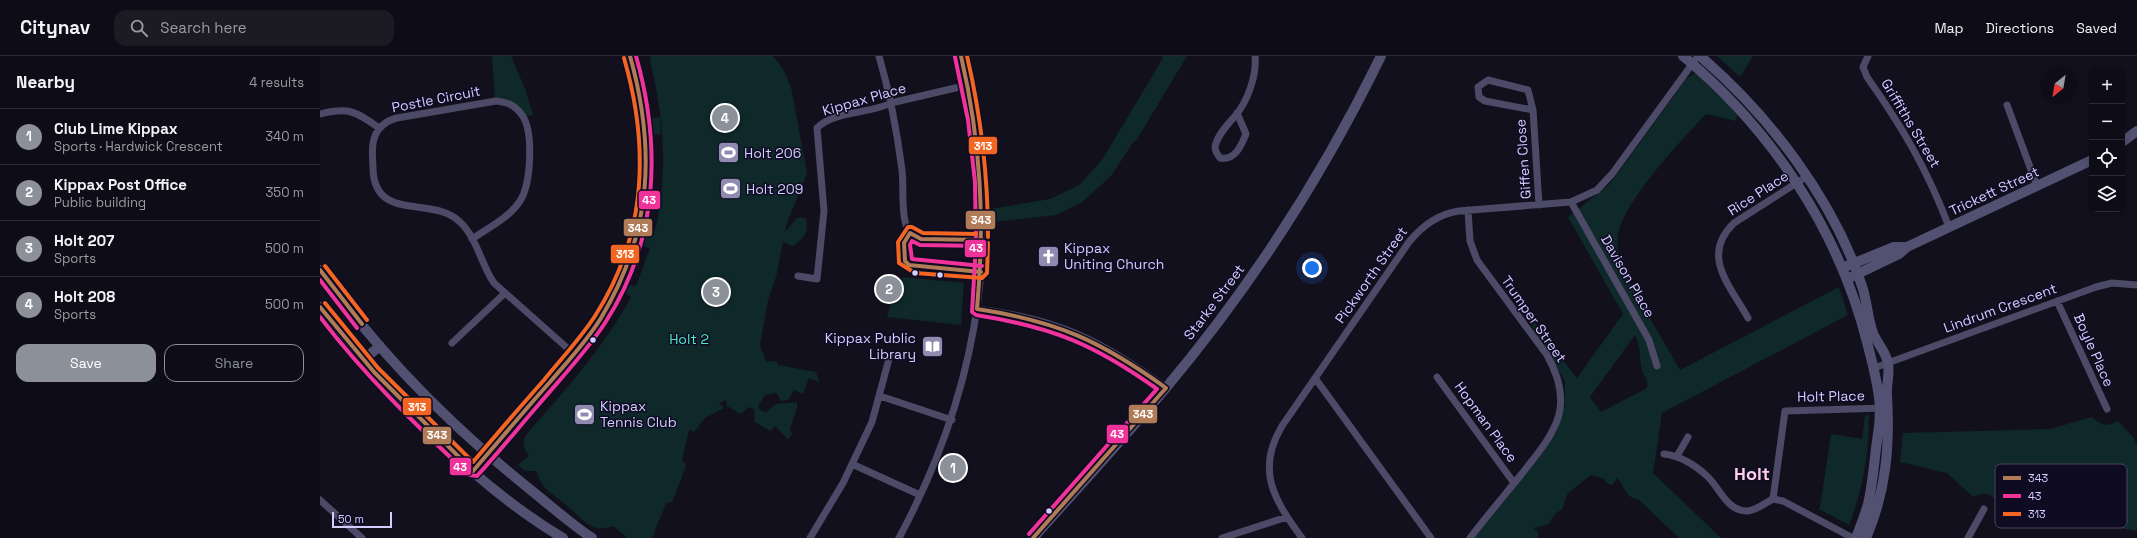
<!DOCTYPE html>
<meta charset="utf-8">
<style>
:root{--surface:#0e0c16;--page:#1c1a23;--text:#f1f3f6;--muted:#9b9ba1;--line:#2e2c35;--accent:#8c9099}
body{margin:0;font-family:"Space Grotesk",sans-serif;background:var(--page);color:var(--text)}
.controls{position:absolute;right:12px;top:12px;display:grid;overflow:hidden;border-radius:8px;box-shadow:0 2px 6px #0003}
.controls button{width:36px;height:36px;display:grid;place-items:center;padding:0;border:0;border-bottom:1px solid var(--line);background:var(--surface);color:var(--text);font:20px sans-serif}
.compass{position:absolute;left:1721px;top:12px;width:36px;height:36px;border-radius:50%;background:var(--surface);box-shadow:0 2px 6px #0003;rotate:211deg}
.scale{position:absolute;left:12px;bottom:10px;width:60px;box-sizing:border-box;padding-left:4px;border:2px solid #d3ccff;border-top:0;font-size:11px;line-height:14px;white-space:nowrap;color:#d3ccff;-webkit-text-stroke:3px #0f0b22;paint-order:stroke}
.you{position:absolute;left:992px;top:212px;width:14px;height:14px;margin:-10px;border:3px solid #fff;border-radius:50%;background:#1a73e8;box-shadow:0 0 0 6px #1a73e833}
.badge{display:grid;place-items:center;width:26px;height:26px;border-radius:50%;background:var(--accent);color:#fff;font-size:13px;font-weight:700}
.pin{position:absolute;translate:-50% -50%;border:2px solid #fff;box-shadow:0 1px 4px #0006}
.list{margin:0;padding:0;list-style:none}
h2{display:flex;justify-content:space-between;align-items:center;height:52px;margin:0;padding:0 16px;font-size:17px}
h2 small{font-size:13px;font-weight:400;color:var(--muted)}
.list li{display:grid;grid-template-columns:26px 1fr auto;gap:12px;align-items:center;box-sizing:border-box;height:56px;padding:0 16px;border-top:1px solid var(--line)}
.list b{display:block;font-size:15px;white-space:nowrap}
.list p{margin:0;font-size:13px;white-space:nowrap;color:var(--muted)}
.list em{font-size:13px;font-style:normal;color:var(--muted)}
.actions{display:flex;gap:8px;padding:12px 16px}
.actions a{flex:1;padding:9px 0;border:1px solid var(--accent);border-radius:12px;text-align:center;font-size:14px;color:var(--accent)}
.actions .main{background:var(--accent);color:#fff}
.icon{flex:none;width:22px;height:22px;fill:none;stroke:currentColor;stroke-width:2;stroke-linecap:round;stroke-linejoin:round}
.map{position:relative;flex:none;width:1817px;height:482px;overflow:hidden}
header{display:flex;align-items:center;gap:24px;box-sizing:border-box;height:56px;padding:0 20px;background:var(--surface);border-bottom:1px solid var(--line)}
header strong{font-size:19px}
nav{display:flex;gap:22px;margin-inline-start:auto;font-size:14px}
.search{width:280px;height:36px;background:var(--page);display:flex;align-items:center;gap:10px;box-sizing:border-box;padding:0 14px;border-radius:12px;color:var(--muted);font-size:15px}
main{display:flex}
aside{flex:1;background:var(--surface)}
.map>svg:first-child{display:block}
</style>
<header>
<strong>Citynav</strong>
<div class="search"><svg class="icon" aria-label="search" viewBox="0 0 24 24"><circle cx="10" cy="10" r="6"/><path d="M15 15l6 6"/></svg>Search here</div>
<nav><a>Map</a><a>Directions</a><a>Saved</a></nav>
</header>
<main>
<aside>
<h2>Nearby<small>4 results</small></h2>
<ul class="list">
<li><span class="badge">1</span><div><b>Club Lime Kippax</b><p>Sports · Hardwick Crescent</p></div><em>340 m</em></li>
<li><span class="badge">2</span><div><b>Kippax Post Office</b><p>Public building</p></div><em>350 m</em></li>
<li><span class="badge">3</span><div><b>Holt 207</b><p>Sports</p></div><em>500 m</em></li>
<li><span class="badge">4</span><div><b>Holt 208</b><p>Sports</p></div><em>500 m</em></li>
</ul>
<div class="actions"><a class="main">Save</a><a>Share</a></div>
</aside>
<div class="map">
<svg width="1817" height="482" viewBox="0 0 1817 482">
<rect width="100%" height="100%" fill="#12101d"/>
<path fill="#0f282a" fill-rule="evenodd" d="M172,0H191L206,35L213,59L206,60L175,42Z
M331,0H453L463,13L471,31L487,117L467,167L465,176L477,162L482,161L486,162C489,176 484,184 472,190L463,186L456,221L448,244L440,289L446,306L456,305L458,309L496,316L499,326L489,322L483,338L474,334L468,344L461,345L457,337L445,339L438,350L440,354L446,356L456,348L477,346V352L470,373L472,378L468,384L455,370L450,375L435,366L434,353L429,351L421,358L407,350L406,344L399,347L404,352L385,362L374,376L369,374L362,404L366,410L352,446L346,447L332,482H308L293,470C271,479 261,461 246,449C232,437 223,435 216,415H205L198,409L209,399C203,392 202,387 206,379C244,335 283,293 311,241L303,235L304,228L316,230L330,192L318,189L322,176L334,179C348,120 345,64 330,6Z
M842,0H867L816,85H814L791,120L761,147L736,159L673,166L671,153L730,143L759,129L782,104L843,2Z
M1397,0H1433L1420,21Z
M1375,17L1410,50L1417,59L1416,65L1386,58C1361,85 1306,142 1298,178C1296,190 1299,203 1302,214L1360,314L1519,231L1528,259L1342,357L1333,417L1401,482H1359L1318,443C1305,442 1305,430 1297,422L1293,429L1288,428L1284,423L1271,419L1248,437L1242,453L1235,458L1229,468L1214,472L1218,476V482H1154L1237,375L1245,348V325L1231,302L1216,280L1212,270L1214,266L1257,322L1303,258L1248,161L1290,128L1366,23ZM1315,279C1321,291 1319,301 1322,314C1324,321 1329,324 1327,332L1281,356L1270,341Z
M340,61L341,78L331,79L329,63Z
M583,221L644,227L641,269L567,261L575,231Z
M1545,359H1549C1549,398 1543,433 1529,469L1499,453L1501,445L1511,378L1542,383Z
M1772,361C1781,370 1788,371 1798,365L1813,381L1817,389V475L1745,463L1694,445L1680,449C1673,438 1665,435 1653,441L1627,417L1580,406L1583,377L1730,373Z"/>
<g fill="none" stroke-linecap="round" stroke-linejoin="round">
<path stroke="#4c4a66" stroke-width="7" d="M559,0C570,38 577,75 582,114C584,130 581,154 586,169C588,177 594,181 601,183L663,184
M1548,0L1543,11L1547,21C1583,72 1607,113 1629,171
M1687,49L1717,130
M1213,54L1208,34L1168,24L1158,31L1159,41L1165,45L1213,54L1219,149
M917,57L926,78C921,90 915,105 900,102C897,98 895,95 895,91C897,79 909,67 916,59C928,44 937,19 935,0
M0,58C28,51 36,55 59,72
M1251,146L1329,284L1337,310
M1148,154L1150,185L1157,204L1227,299C1257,353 1234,377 1200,420C1183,441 1166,461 1150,482
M152,183C168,172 189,162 200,145C211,128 214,76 202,59C195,49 187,46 176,45L77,62C66,65 57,72 54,83C51,93 53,104 53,113C55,167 113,139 140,166C157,182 161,208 174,227L254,298
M478,220L497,223L504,155L497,72C513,55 550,58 571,47L648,29
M1737,245L1787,353
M657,253C738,263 781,284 846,332
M1428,262C1410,229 1380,200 1414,167L1486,121
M132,287L185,237
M1554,312L1776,231L1792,227L1817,229
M1117,321L1194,427
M995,322L1111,482
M560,340L632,364
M1344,398C1361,400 1374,408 1387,420C1400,432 1407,456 1428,455C1437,454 1445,447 1453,443
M1357,400L1368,381
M532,408L600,439
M153,415C178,386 203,357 228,328C246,307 266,286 281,262C330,184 340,87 310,0
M0,444L42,482
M490,482L523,427L552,366L570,299
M579,482C662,327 685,171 641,0
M902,482L967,461
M982,482C955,445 935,415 962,370L1089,186C1102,170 1118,158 1139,155L1251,146L1277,134L1292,118L1378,0
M1533,482L1463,445L1453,443L1465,355L1564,352
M1648,482L1664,453"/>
<path stroke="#535171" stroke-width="10" d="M1363,0C1453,75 1520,176 1548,290C1553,310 1559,331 1560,352C1560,364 1559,374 1557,385C1554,406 1553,427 1548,448C1545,459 1540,471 1536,482
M1380,0C1450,60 1514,144 1543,233C1547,247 1548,263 1553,277C1557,287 1566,296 1568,307C1570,318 1566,329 1567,340C1570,390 1566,436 1546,482
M1802,86L1817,75
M1527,210L1574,191H1587
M0,214C59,298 132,371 212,435C232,451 251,468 272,482
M1531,221L1579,198L1587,191L1772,104
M0,251C61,333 155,430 243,482
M43,304L60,290
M713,482C757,433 802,384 845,333C930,232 1003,119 1061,0"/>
<defs>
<path id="bus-1" d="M641,0C661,86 665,165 657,253C737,265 781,285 846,332L713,482
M0,214L42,268
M661,216L589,209L585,205L584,187L590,177L601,183L663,184
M0,251L54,316L153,415C179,385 204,355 230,326C248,305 267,285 281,262C332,177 336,93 310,0"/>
<path id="bus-2" d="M635,1L648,64L655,126L656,188L652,256L656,259C732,271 774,288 837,333L709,478
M662,210L592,203L590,189L592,185L600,189L663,190
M0,224L37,272
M0,261C44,319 96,369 149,419L157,420C179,396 199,371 220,347C242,321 266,296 285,267C338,185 342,92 316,0"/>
<path id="bus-3" d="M647,0C661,60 668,119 668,181
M656,178L603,177L592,171H588L578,186L579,207L595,217L662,222L667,217L668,187
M5,210L47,264
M5,247L58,312L153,406C176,379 200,351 224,324C241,303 260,283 275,260C327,179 330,92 304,2"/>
</defs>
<use href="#bus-1" stroke="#0f0b22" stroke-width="7"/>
<use href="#bus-2" stroke="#0f0b22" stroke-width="7"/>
<use href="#bus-3" stroke="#0f0b22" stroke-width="7"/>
<use href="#bus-1" stroke="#b07c57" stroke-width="4"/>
<use href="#bus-2" stroke="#ef339a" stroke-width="4"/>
<use href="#bus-3" stroke="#f26522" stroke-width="4"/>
</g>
<defs>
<symbol id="stadium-square" viewBox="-11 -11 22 22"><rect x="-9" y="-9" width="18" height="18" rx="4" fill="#8f8ab0" stroke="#0f0b22"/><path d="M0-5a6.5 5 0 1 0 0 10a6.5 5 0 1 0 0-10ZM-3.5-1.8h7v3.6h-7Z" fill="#fff"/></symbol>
<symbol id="church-square" viewBox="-11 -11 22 22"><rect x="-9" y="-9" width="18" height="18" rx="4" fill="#8f8ab0" stroke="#0f0b22"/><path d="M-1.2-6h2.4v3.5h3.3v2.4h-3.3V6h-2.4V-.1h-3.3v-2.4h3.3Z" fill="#fff"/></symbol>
<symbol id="library-square" viewBox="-11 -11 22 22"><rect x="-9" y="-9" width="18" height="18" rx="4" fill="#8f8ab0" stroke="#0f0b22"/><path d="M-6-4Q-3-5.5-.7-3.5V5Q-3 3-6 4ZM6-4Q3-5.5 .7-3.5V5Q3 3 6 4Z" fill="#fff"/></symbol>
</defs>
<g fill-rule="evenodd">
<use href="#stadium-square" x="396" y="84" width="25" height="25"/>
<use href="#stadium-square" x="398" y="120" width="25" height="25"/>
<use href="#church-square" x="716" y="188" width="25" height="25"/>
<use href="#library-square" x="600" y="278" width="25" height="25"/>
<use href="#stadium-square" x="252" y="346" width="25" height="25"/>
</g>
<g fill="#d3ccff" stroke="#0f0b22" stroke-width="1.5">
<circle cx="595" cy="217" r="3.5"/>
<circle cx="620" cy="219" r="3.5"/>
<circle cx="273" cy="284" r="3.5"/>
<circle cx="729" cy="455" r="3.5"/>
</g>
<g text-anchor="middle" stroke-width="3" stroke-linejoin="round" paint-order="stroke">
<g font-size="14" fill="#d3ccff" stroke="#0f0b22">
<text transform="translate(116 43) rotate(-11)" y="5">Postle Circuit</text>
<text transform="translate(544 43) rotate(-16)" y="5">Kippax Place</text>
<text transform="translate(1591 67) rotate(59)" y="5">Griffiths Street</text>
<text transform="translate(1203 103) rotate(-94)" y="5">Giffen Close</text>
<text transform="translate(1674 135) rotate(-25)" y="5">Trickett Street</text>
<text transform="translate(1438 137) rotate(-33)" y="5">Rice Place</text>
<text transform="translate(1051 219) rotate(-55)" y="5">Pickworth Street</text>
<text transform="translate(1308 220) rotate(60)" y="5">Davison Place</text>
<text transform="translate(894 246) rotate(-53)" y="5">Starke Street</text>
<text transform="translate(1680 252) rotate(-20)" y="5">Lindrum Crescent</text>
<text transform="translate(1214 263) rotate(55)" y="5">Trumper Street</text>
<text transform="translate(1774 294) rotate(66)" y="5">Boyle Place</text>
<text transform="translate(1511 340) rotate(-1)" y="5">Holt Place</text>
<text transform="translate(1166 366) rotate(54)" y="5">Hopman Place</text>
</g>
<g font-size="14" fill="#d3ccff" stroke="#0f0b22" text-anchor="start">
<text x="424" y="102">Holt 206</text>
<text x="426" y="138">Holt 209</text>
<text x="744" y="197">Kippax<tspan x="744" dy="16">Uniting Church</tspan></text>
<text x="596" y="287" text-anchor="end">Kippax Public<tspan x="596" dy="16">Library</tspan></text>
<text x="280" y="355">Kippax<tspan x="280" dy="16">Tennis Club</tspan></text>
</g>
<g font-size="14" fill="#4deac7" stroke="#0f0b22">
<text x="369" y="288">Holt 2</text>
</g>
<g font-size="18" font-weight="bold" fill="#ffceec" stroke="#0f0b22">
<text x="1432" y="424">Holt</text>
</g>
</g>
<rect x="1675" y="408" width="132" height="64" rx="6" fill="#0f0b22" stroke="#4a4564" stroke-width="1"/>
<rect x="1683" y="420" width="18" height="4" fill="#b07c57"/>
<rect x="1683" y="438" width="18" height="4" fill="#ef339a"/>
<rect x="1683" y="456" width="18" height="4" fill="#f26522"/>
<g font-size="11" fill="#d3ccff">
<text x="1708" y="426">343</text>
<text x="1708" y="444">43</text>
<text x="1708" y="462">313</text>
</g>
<g stroke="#0f0b22" stroke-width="1.5">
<rect x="648" y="80" width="30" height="19" rx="4" fill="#f26522"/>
<rect x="318" y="134" width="23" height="20" rx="4" fill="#ef339a"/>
<rect x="645" y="154" width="31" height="20" rx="4" fill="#b07c57"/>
<rect x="303" y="162" width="30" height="19" rx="4" fill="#b07c57"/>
<rect x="644" y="183" width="23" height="19" rx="4" fill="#ef339a"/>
<rect x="290" y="188" width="30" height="20" rx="4" fill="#f26522"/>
<rect x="82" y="341" width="30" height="19" rx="4" fill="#f26522"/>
<rect x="808" y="348" width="30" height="20" rx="4" fill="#b07c57"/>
<rect x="786" y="368" width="23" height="20" rx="4" fill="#ef339a"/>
<rect x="102" y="370" width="30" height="19" rx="4" fill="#b07c57"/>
<rect x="129" y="401" width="23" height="19" rx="4" fill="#ef339a"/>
</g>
<g font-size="11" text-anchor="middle" font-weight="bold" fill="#fff">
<text x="663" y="94">313</text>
<text x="329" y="148">43</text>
<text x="661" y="168">343</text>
<text x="318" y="176">343</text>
<text x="656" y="196">43</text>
<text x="305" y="202">313</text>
<text x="97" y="355">313</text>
<text x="823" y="362">343</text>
<text x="797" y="382">43</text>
<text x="117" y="383">343</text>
<text x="140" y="415">43</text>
</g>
</svg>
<div class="controls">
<button>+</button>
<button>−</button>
<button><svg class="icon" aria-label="locate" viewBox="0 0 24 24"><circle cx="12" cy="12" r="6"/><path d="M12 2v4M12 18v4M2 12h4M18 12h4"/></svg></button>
<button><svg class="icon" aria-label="layers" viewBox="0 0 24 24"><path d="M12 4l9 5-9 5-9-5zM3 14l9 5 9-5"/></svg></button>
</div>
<svg class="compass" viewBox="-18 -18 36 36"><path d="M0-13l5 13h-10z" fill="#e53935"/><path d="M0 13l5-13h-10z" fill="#9b9ba1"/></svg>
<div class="scale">50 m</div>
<div class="you"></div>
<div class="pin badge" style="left:633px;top:412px">1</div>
<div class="pin badge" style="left:569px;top:233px">2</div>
<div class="pin badge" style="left:396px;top:236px">3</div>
<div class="pin badge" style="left:405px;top:62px">4</div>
</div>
</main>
